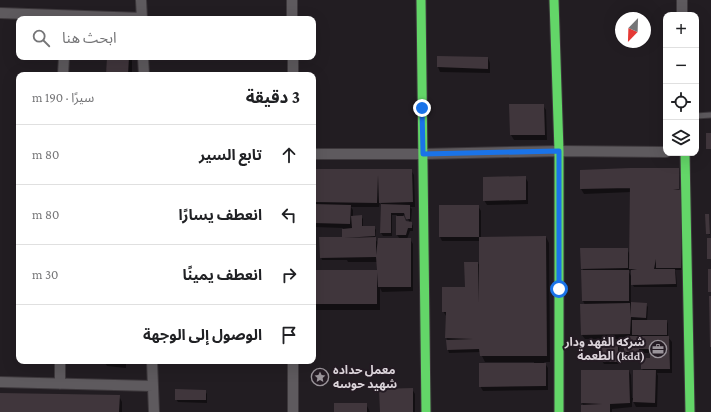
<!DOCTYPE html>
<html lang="ar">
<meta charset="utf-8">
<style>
:root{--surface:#fff;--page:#f2f2f2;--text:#202124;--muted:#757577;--line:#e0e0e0}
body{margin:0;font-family:"Crimson Pro","Noto Sans Arabic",serif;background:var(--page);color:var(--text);direction:rtl}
.controls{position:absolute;right:12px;top:12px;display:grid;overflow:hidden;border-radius:8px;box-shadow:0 4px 16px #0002}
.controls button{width:36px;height:36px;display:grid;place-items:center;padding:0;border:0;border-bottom:1px solid var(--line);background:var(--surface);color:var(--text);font:20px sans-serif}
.compass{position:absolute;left:615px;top:12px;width:36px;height:36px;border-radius:50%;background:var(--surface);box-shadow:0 4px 16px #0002;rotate:203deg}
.stop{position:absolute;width:12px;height:12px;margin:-9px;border:3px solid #1a73e8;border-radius:50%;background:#fff}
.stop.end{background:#1a73e8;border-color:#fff;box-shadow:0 1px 4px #0008}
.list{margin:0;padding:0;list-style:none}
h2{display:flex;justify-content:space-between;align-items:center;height:52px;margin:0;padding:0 16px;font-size:17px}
h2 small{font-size:13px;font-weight:400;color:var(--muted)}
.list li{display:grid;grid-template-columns:26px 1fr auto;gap:12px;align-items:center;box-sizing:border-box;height:60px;padding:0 16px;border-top:1px solid var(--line)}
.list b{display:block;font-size:15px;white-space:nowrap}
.list em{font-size:13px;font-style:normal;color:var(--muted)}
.icon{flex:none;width:22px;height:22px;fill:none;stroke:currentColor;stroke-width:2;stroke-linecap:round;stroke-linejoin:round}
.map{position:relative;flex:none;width:711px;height:412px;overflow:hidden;direction:ltr}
.search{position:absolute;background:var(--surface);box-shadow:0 4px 16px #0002;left:16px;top:16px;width:300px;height:44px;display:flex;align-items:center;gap:10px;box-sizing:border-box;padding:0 14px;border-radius:8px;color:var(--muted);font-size:15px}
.panel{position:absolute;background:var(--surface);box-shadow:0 4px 16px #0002;left:16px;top:72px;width:300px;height:292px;border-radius:8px;direction:rtl}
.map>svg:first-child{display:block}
</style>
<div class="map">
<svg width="711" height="412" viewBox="0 0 711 412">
<rect width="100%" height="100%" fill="#221d22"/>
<path fill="#0007" fill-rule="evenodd" d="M108,57H132V75H107Z
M438,57L488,58L490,63V73L440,72L438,67Z
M510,105H543L546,110L547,140H514L511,135Z
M678,169L682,270H675L676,273L677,287H634L631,282V304H646L648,307L647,321H667L668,324V337L672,342V373H657L658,376L657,407H636L632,399V407L612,409V412H582L584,406L582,403V371H629L631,375L632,398H634L644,371L642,369L651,359V353H641V356H628L625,351L628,339H585L582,335L585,305L583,301L584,271L582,268L627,249L630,255L631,192L584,194L581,189ZM630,269L632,273V278L629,272Z
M313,170H411L414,175L415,207H410L412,209L411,221H410L413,226V231H410L407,239H410L413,244V291L382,292L380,288V310H313V271H376L378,275L377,262H348L347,260H322L321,257L344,238L343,228L315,227L313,225ZM380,202L382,205L381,233L383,236H392V215H397V235L400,239L378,243L375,239L376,230L374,227H363V219L361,216L353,217V210L351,207H379ZM403,215H406L410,223L406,222Z
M525,177L528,182V204L487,205L484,200Z
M478,206L481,211V238L546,237L549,243L550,362H544L548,368V390L483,391L480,386L534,364V362H485L480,352L449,353L448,350V341L446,337V316L443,311L466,288L477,262L480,266V241H442L440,237Z
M709,215V216L710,235L707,233Z
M618,343L619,346L620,364H604L602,361Z
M104,361H126V368L107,366Z
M179,361H201L180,362Z
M412,389L415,394V412H381Z
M205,391L207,394V403L178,402L176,399Z
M0,394L119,396L122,402V412H0Z
M366,404L370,412H335Z"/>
<path fill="#40363c" d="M437,56L488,57V69L437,67Z
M107,57H129L128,75H106Z
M509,104H544L545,135H510Z
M706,133H711V149H706Z
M630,168H679V189H673L681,190V268H656V259L654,269H675L676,284L631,285V270L637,269H629L630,183V188L580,189V170Z
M313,169H412L413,202L379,203L378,175L377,203L313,202Z
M526,176V200L483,201V177Z
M313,204L351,205L350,224L313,223Z
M381,204L410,205V219H406L404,213H391V233H380Z
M439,205H479V237H439Z
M705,214H709L710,234H706Z
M362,215V226H375V236L344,238L376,237V255L378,238H411V287H378L377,272V304H313V270H377L376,257L320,258L319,237H342V229L352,228L351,216Z
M396,216H404L406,221L412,222V228H408L406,235H396Z
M546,236L547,356H480L479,349L447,350L446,340L473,339L445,338L446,312H442V287H465L464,262H478L479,303V237Z
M707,238H711V259H707Z
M580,248H628V268L581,269Z
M708,269H711V292H708Z
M581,270H629V301H582Z
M709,296H711V347H710Z
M631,302L647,303L646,318L631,317L630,334L581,335L580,304L630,303L631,316Z
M632,320H667V335H632Z
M627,336H669L670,369H641V358H650V349H639V352H626V354L624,355V342L627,340Z
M601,342H618V362H601Z
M105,361H124V364L105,362Z
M479,363H546V386L479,387Z
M581,370H629L630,403L610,404V412H581V405L602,404L581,403Z
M633,370H656L655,403L633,402Z
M413,388V412H380L379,389Z
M175,389L206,390V400H175Z
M0,393L120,395L119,412H0Z
M334,403H367V412H334Z"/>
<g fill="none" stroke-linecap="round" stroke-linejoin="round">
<defs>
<path id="lane" d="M696,116L711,115"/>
<path id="street" d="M141,0L142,19
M292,0V19
M682,0V15
M0,13L142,18
M143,57L144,75
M293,57V75
M63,75L64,57
M313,154H423L559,151L666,152
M152,361L154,412
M0,382L153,386
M60,384V361
M293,412V361"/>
<path id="fast" d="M421,0L426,412
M554,0L559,151V412
M685,153L690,412"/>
</defs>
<use href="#lane" stroke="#3d383c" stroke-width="7"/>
<use href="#street" stroke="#3d383c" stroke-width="12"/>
<use href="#fast" stroke="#3d383c" stroke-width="11"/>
<use href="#lane" stroke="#5e5a5e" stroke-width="5"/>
<use href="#street" stroke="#5e5a5e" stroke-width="10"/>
<use href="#fast" stroke="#63d668" stroke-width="9"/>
</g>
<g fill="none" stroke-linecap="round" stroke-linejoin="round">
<path stroke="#1a73e8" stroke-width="5" d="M422,108L423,154L559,151V289"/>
</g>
<defs>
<symbol id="office-ring" viewBox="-11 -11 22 22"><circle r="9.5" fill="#241b23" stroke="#9a949a" stroke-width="1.5"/><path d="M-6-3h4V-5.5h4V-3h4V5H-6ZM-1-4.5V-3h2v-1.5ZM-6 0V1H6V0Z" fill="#9a949a"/></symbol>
<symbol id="sight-ring" viewBox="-11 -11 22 22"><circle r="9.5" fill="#241b23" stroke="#9a949a" stroke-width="1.5"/><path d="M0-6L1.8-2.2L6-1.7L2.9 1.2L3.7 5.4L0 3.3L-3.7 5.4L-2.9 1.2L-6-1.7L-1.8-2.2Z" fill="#9a949a"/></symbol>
</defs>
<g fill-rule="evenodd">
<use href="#office-ring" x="648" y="339" width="20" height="20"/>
<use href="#sight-ring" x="310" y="367" width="20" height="20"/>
</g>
<g text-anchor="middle" stroke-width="4" stroke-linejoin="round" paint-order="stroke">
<g font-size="12" font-weight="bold" fill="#dbd4da" stroke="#241b23" text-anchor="end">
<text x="645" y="346">شركه الفهد ودار<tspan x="645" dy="14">الطعمة (kdd)</tspan></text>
<text x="333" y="374" text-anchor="start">معمل حداده<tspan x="333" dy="14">شهيد حوسه</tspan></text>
</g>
</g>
</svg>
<div class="controls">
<button>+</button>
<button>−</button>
<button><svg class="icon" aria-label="locate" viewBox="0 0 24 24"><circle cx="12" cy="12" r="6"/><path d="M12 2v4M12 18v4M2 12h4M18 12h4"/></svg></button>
<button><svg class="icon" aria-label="layers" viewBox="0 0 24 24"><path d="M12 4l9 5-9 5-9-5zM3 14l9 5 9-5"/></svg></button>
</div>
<svg class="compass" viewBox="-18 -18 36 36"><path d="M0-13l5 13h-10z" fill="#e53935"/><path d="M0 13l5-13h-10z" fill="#757577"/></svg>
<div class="stop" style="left:559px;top:289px"></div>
<div class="stop end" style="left:422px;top:108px"></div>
<div class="search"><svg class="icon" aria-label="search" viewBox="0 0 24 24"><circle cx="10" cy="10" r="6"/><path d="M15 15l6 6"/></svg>ابحث هنا</div>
<section class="panel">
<h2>3 دقيقة<small>سيرًا · 190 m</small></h2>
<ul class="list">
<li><svg class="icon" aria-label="ahead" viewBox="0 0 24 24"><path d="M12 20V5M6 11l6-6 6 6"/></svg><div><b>تابع السير</b></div><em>80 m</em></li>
<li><svg class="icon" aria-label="left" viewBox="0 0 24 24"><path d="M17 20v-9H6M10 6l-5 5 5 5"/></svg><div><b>انعطف يسارًا</b></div><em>80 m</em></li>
<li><svg class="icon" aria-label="right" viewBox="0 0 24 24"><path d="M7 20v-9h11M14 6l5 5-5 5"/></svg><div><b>انعطف يمينًا</b></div><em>30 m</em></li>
<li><svg class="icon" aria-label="arrive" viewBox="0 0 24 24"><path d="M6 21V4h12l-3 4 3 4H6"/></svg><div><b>الوصول إلى الوجهة</b></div></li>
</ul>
</section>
</div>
